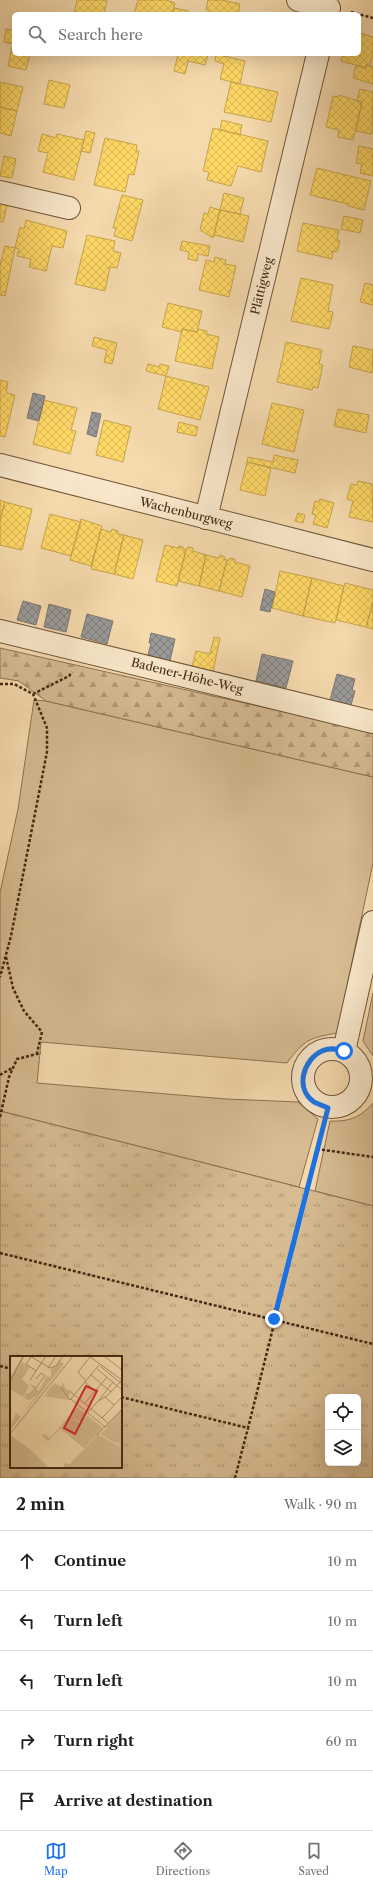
<!DOCTYPE html>
<meta charset="utf-8">
<style>
:root{--surface:#fff;--page:#f2f2f2;--text:#202124;--muted:#757577;--line:#e0e0e0;--accent:#1a73e8}
body{margin:0;font-family:"Libre Caslon Text",serif;background:var(--page);color:var(--text)}
.controls{position:absolute;right:12px;bottom:12px;display:grid;overflow:hidden;border-radius:6px;box-shadow:0 4px 16px #0002}
.controls button{width:36px;height:36px;display:grid;place-items:center;padding:0;border:0;border-bottom:1px solid var(--line);background:var(--surface);color:var(--text);font:20px sans-serif}
.stop{position:absolute;width:12px;height:12px;margin:-9px;border:3px solid #1a73e8;border-radius:50%;background:#fff}
.stop.end{background:#1a73e8;border-color:#fff;box-shadow:0 1px 4px #0008}
.list{margin:0;padding:0;list-style:none}
h2{display:flex;justify-content:space-between;align-items:center;height:52px;margin:0;padding:0 16px;font-size:17px}
h2 small{font-size:13px;font-weight:400;color:var(--muted)}
.list li{display:grid;grid-template-columns:26px 1fr auto;gap:12px;align-items:center;box-sizing:border-box;height:60px;padding:0 16px;border-top:1px solid var(--line)}
.list b{display:block;font-size:15px;white-space:nowrap}
.list em{font-size:13px;font-style:normal;color:var(--muted)}
.icon{flex:none;width:22px;height:22px;fill:none;stroke:currentColor;stroke-width:2;stroke-linecap:round;stroke-linejoin:round}
.map{position:relative;flex:none;width:373px;height:1478px;overflow:hidden}
.search{position:absolute;background:var(--surface);box-shadow:0 4px 16px #0002;left:12px;right:12px;top:12px;height:44px;display:flex;align-items:center;gap:10px;box-sizing:border-box;padding:0 14px;border-radius:6px;color:var(--muted);font-size:15px}
.sheet{height:352px;background:var(--surface)}
nav{display:flex;justify-content:space-around;align-items:center;box-sizing:border-box;height:56px;border-top:1px solid var(--line);background:var(--surface);font-size:11px;color:var(--muted)}
nav a{display:grid;justify-items:center;gap:2px}
nav .on{color:var(--accent)}
.map>svg:first-child{display:block}
</style>
<div class="map">
<svg width="373" height="1478" viewBox="0 0 373 1478">
<defs>
<pattern id="forest-firs" width="22" height="20" patternUnits="userSpaceOnUse"><rect width="22" height="20" fill="#d7bc92"/><path d="M5 1l3.5 6h-7zM16 11l3.5 6h-7z" fill="#b09976"/></pattern>
<pattern id="park-tufts" width="24" height="20" patternUnits="userSpaceOnUse"><rect width="24" height="20" fill="#d7bc92"/><path d="M3 7l-1-3M5 7V3M7 7l1-3M15 17l-1-3M17 17v-4M19 17l1-3" fill="none" stroke="#b09976"/></pattern>
<pattern id="homes-cross-hatch" width="8" height="8" patternUnits="userSpaceOnUse"><rect width="8" height="8" fill="#ffd966"/><path d="M0 0l8 8M0 8l8-8" fill="none" stroke="#dcba57"/></pattern>
<pattern id="industry-cross-hatch" width="8" height="8" patternUnits="userSpaceOnUse"><rect width="8" height="8" fill="#999"/><path d="M0 0l8 8M0 8l8-8" fill="none" stroke="#7e7d7b"/></pattern>
</defs>
<rect width="100%" height="100%" fill="#f5daad"/>
<filter id="stains"><feTurbulence type="fractalNoise" baseFrequency=".005" numOctaves="4"/><feColorMatrix values="0 0 0 0 .2 0 0 0 0 .09 0 0 0 0 .02 0 0 0 .5 -.17"/></filter>
<radialGradient id="worn" r=".72"><stop offset=".6" stop-color="#630" stop-opacity="0"/><stop offset="1" stop-color="#630" stop-opacity=".3"/></radialGradient>
<path fill="#d7bc92" stroke="#8e7252" d="M34,700L46,701L373,777V863L337,1033C309,1038 304,1040 287,1063L41,1042L37,1083L226,1099L298,1102L318,1119L299,1187L0,1111V893L18,809Z
M373,993V1056L363,1041Z
M373,1103V1206L315,1191L330,1121C349,1122 361,1117 373,1103Z"/>
<path fill="url(#forest-firs)" stroke="#8e7252" d="M0,648L373,732V777L46,701L19,681L0,678Z"/>
<path fill="url(#park-tufts)" stroke="#8e7252" fill-rule="evenodd" d="M0,1111L373,1206V1478H0ZM11,1357H121V1467H11ZM328,1397H358V1463H328Z"/>
<path fill="url(#homes-cross-hatch)" stroke="#c7a44c" d="M77,0H107L104,14H74Z
M138,0H166L175,3L172,14H134Z
M208,0H222L240,4L238,14H209L210,11L206,10Z
M174,8L188,11V14H172Z
M6,29L14,31V44L4,42Z
M359,33L373,37V54L370,66L366,65V68L341,61L343,54H359Z
M12,47L14,48V54H30L26,70L8,66Z
M178,54H208L205,65L188,61L185,74L174,71Z
M216,54L245,61L240,84L220,79L224,64L215,61Z
M356,65L366,68V65L373,67V84L353,78Z
M49,80L70,85L64,108L44,104Z
M0,82L23,87L17,111L0,107Z
M231,82L278,92L271,122L224,112Z
M360,89L373,92L372,134L356,131L362,102L357,101Z
M339,95L362,102L353,140L338,137L339,130L326,127L333,96L339,97Z
M0,107L17,111L11,136L0,133Z
M222,120L242,125L240,135L220,130Z
M213,128L268,141L261,172L238,166L231,186L207,180L209,172L203,171Z
M86,131L95,133L90,153L81,151Z
M42,134L56,138L57,134L84,140L74,180L43,172L48,153L38,151Z
M105,138L137,145L136,151H139L134,175L129,174L125,192L94,185Z
M359,146L373,149V176L360,173L362,164L356,163Z
M4,156L16,159L12,178L0,176Z
M317,168L371,181L364,210L348,206V204L310,195Z
M224,193L244,198L240,214L220,210Z
M122,195L143,200L132,241L114,236L116,228H113Z
M0,204L7,205L3,222L0,221Z
M210,207L220,210L213,238L200,230L204,213L208,214Z
M220,210L249,216L243,242L214,235Z
M344,216L363,220L360,233L341,229Z
M26,220L67,231L63,248L52,246L46,271L29,267L31,259L17,256L19,249L15,248L20,227L24,229Z
M303,223L339,230L337,240L340,241L337,252L333,251L332,259L297,251Z
M87,235L115,241L113,251L121,253L117,268L110,267L105,291L75,284Z
M182,241L210,246L208,256L198,254L197,261L188,259L189,252L180,250Z
M5,246L15,248L5,296L0,295V265Z
M215,257L226,260L225,264L236,266L229,297L199,290L206,260L214,262Z
M301,278L333,285L328,311L333,312L329,329L291,321Z
M365,283L373,285V305L360,302Z
M168,303L202,311L197,332L182,329V332L162,327Z
M182,329L197,332L198,329L207,331L206,334L219,337L212,369L175,361Z
M94,337L117,343L112,364L104,362L107,350L92,346Z
M286,342L322,350L319,364L323,365L318,388L313,387L312,390L277,382Z
M353,346L373,350L372,373L349,367Z
M148,364L159,367L160,364L169,366L166,376L146,371Z
M166,376L209,387L200,420L158,409Z
M0,380L8,382L6,393L15,395L5,437L0,436Z
M44,400L77,408L71,430L76,431L70,454L33,444Z
M272,403L304,410L294,452L262,444Z
M338,409L369,415L366,433L334,426Z
M104,420L131,427L123,462L96,455Z
M179,422L198,427L196,436L177,432Z
M274,455L298,460L295,473L247,462L248,457L273,462Z
M247,462L271,468L265,496L240,490Z
M358,481L372,484L373,522L349,517L353,501L347,499L351,484L357,485Z
M320,499L334,503L327,528L313,524L316,515L312,514L315,501L319,502Z
M0,500L5,502L0,520Z
M5,502L32,509L22,550L0,545V520Z
M298,513L305,515L303,523L295,521Z
M50,514L81,522L71,556L41,548Z
M81,519L102,526L91,566L70,560Z
M101,529L111,532L112,529L118,531V534L124,535L114,574L91,569Z
M124,535L143,540L133,579L114,574Z
M165,545L178,548L179,546L183,547V549L186,550L177,586L156,581Z
M188,547L193,548V551L206,555L199,586L178,581L186,550Z
M206,555L219,558L220,555L225,557L224,559L227,560L219,591L199,586Z
M230,558L235,559V562L250,566L242,597L219,591L227,560H229Z
M280,571L312,578L303,616L272,608Z
M312,578L344,586L335,623L303,616Z
M345,583L373,590V602L366,627L336,620Z
M373,602V629L366,627Z
M214,637L220,638L213,672L192,667L196,651L210,654Z"/>
<path fill="url(#industry-cross-hatch)" stroke="#807770" d="M33,393L45,396L39,421L27,418Z
M92,412L101,414L96,437L87,434Z
M265,589L275,592L270,612L260,610Z
M23,601L41,606L36,625L17,620Z
M49,604L71,610L66,632L44,627Z
M87,614L113,621L107,644L81,637Z
M151,633L175,639L170,661L148,655L151,643H149Z
M262,654L293,661L286,688L256,681Z
M337,674L355,679L352,690L355,691L351,705L330,700Z"/>
<g fill="none" stroke-linecap="round" stroke-linejoin="round">
<defs>
<path id="minor" d="M298,0L329,8
M0,192L69,208
M0,465L373,560
M206,518L318,54
M0,631L373,722
M303 1078a29 29 0 1 1 58 0a29 29 0 1 1-58 0Z
M344,1051L373,922"/>
</defs>
<use href="#minor" stroke="#705438" stroke-width="24"/>
<path stroke="#442711" stroke-width="2.5" stroke-dasharray="3 2" stroke-linecap="butt" d="M351,12L373,18
M0,684H14L33,694L47,728V752L11,936L0,977
M33,694L69,676L72,672
M6,957L13,988L24,1011L42,1032L37,1053
M0,1075L12,1068
M0,1117L9,1077L17,1059L41,1053
M317,1149L373,1157
M0,1253L373,1344
M0,1366L11,1369
M121,1397L248,1428L328,1108
M235,1478L248,1428"/>
<use href="#minor" stroke="#f8e7ca" stroke-width="22"/>
</g>
<g fill="none" stroke-linecap="round" stroke-linejoin="round">
<path stroke="#1a73e8" stroke-width="5" d="M274,1319L328,1108C324,1106 318,1104 314,1102C294,1088 304,1059 322,1051C329,1047 337,1049 344,1051"/>
</g>
<g text-anchor="middle" stroke-width="4" stroke-linejoin="round" paint-order="stroke">
<g font-size="12" fill="#442711" stroke="#f8e7ca">
<text transform="translate(262 286) rotate(-76)" y="4">Plättigweg</text>
<text transform="translate(186 513) rotate(14)" y="4">Wachenburgweg</text>
<text transform="translate(187 676) rotate(14)" y="4">Badener-Höhe-Weg</text>
</g>
</g>
<g transform="translate(10 1356)">
<rect width="112" height="112" fill="#f5daad"/>
<path d="M50,5L54,8L2,72L0,71L6,57L11,61L27,39L19,44L14,42L16,37H20L24,31L29,35L37,20L40,22L41,20V13ZM12,6L20,11L12,23L19,30L13,41L0,33V27ZM52,26L56,33L62,35L58,40L59,44L34,40L0,79L20,93L39,112H0V79L36,38L39,40L36,37L44,27L52,31ZM67,51L76,58L69,65L61,62L70,67L77,59L93,72L74,92L50,73L38,85L36,84L32,79L34,78L40,82ZM59,61L71,72L58,79L50,72ZM97,72L112,82V92L108,89L112,84L107,88L90,78Z" fill="#d7bc92" fill-rule="evenodd"/>
<path d="M112,53V82L95,71ZM88,78L112,92V112H54V108L56,107L59,109Z" fill="#d7bc92"/>
<path d="M59,61L81,79L72,89L50,72Z" fill="#d7bc92"/>
<path fill="none" stroke="#ae926f" stroke-width="1" d="M20,0L40,12L46,10L53,0M79,0L112,24M94,0L112,14M21,1L16,8L26,15M90,10L112,28M38,12L46,0M87,13L112,34M81,19L101,36M26,23L31,17L35,20L30,26M0,24L13,0M20,24L36,0M76,25L68,16L80,1M0,26L14,0M75,26L85,35M21,29L26,32L30,27M51,31L60,44L89,9M61,36L98,67M95,41L104,49M61,43L95,71M89,44L103,26M74,48L97,21M92,62L112,41M70,65L87,46L98,39L112,24M0,78L63,0M87,79L112,53"/>
<path fill="#d62828" fill-opacity="0.15" stroke="#d62828" stroke-width="2" d="M76,30L87,35L65,78L54,72Z"/>
<rect width="112" height="112" fill="none" stroke="#442711" stroke-width="2"/>
</g>
<rect width="100%" height="100%" filter="url(#stains)"/>
<rect width="100%" height="100%" fill="url(#worn)"/>
</svg>
<div class="controls">
<button><svg class="icon" aria-label="locate" viewBox="0 0 24 24"><circle cx="12" cy="12" r="6"/><path d="M12 2v4M12 18v4M2 12h4M18 12h4"/></svg></button>
<button><svg class="icon" aria-label="layers" viewBox="0 0 24 24"><path d="M12 4l9 5-9 5-9-5zM3 14l9 5 9-5"/></svg></button>
</div>
<div class="stop" style="left:344px;top:1051px"></div>
<div class="stop end" style="left:274px;top:1319px"></div>
<div class="search"><svg class="icon" aria-label="search" viewBox="0 0 24 24"><circle cx="10" cy="10" r="6"/><path d="M15 15l6 6"/></svg>Search here</div>
</div>
<section class="sheet">
<h2>2 min<small>Walk · 90 m</small></h2>
<ul class="list">
<li><svg class="icon" aria-label="ahead" viewBox="0 0 24 24"><path d="M12 20V5M6 11l6-6 6 6"/></svg><div><b>Continue</b></div><em>10 m</em></li>
<li><svg class="icon" aria-label="left" viewBox="0 0 24 24"><path d="M17 20v-9H6M10 6l-5 5 5 5"/></svg><div><b>Turn left</b></div><em>10 m</em></li>
<li><svg class="icon" aria-label="left" viewBox="0 0 24 24"><path d="M17 20v-9H6M10 6l-5 5 5 5"/></svg><div><b>Turn left</b></div><em>10 m</em></li>
<li><svg class="icon" aria-label="right" viewBox="0 0 24 24"><path d="M7 20v-9h11M14 6l5 5-5 5"/></svg><div><b>Turn right</b></div><em>60 m</em></li>
<li><svg class="icon" aria-label="arrive" viewBox="0 0 24 24"><path d="M6 21V4h12l-3 4 3 4H6"/></svg><div><b>Arrive at destination</b></div></li>
</ul>
</section>
<nav>
<a class="on"><svg class="icon" aria-label="map" viewBox="0 0 24 24"><path d="M3 6l6-2 6 2 6-2v14l-6 2-6-2-6 2zM9 4v14M15 6v14"/></svg>Map</a>
<a><svg class="icon" aria-label="directions" viewBox="0 0 24 24"><path d="M12 3l9 9-9 9-9-9zM9 14v-3h6M13 9l2 2-2 2"/></svg>Directions</a>
<a><svg class="icon" aria-label="saved" viewBox="0 0 24 24"><path d="M7 4h10v16l-5-4-5 4z"/></svg>Saved</a>
</nav>
